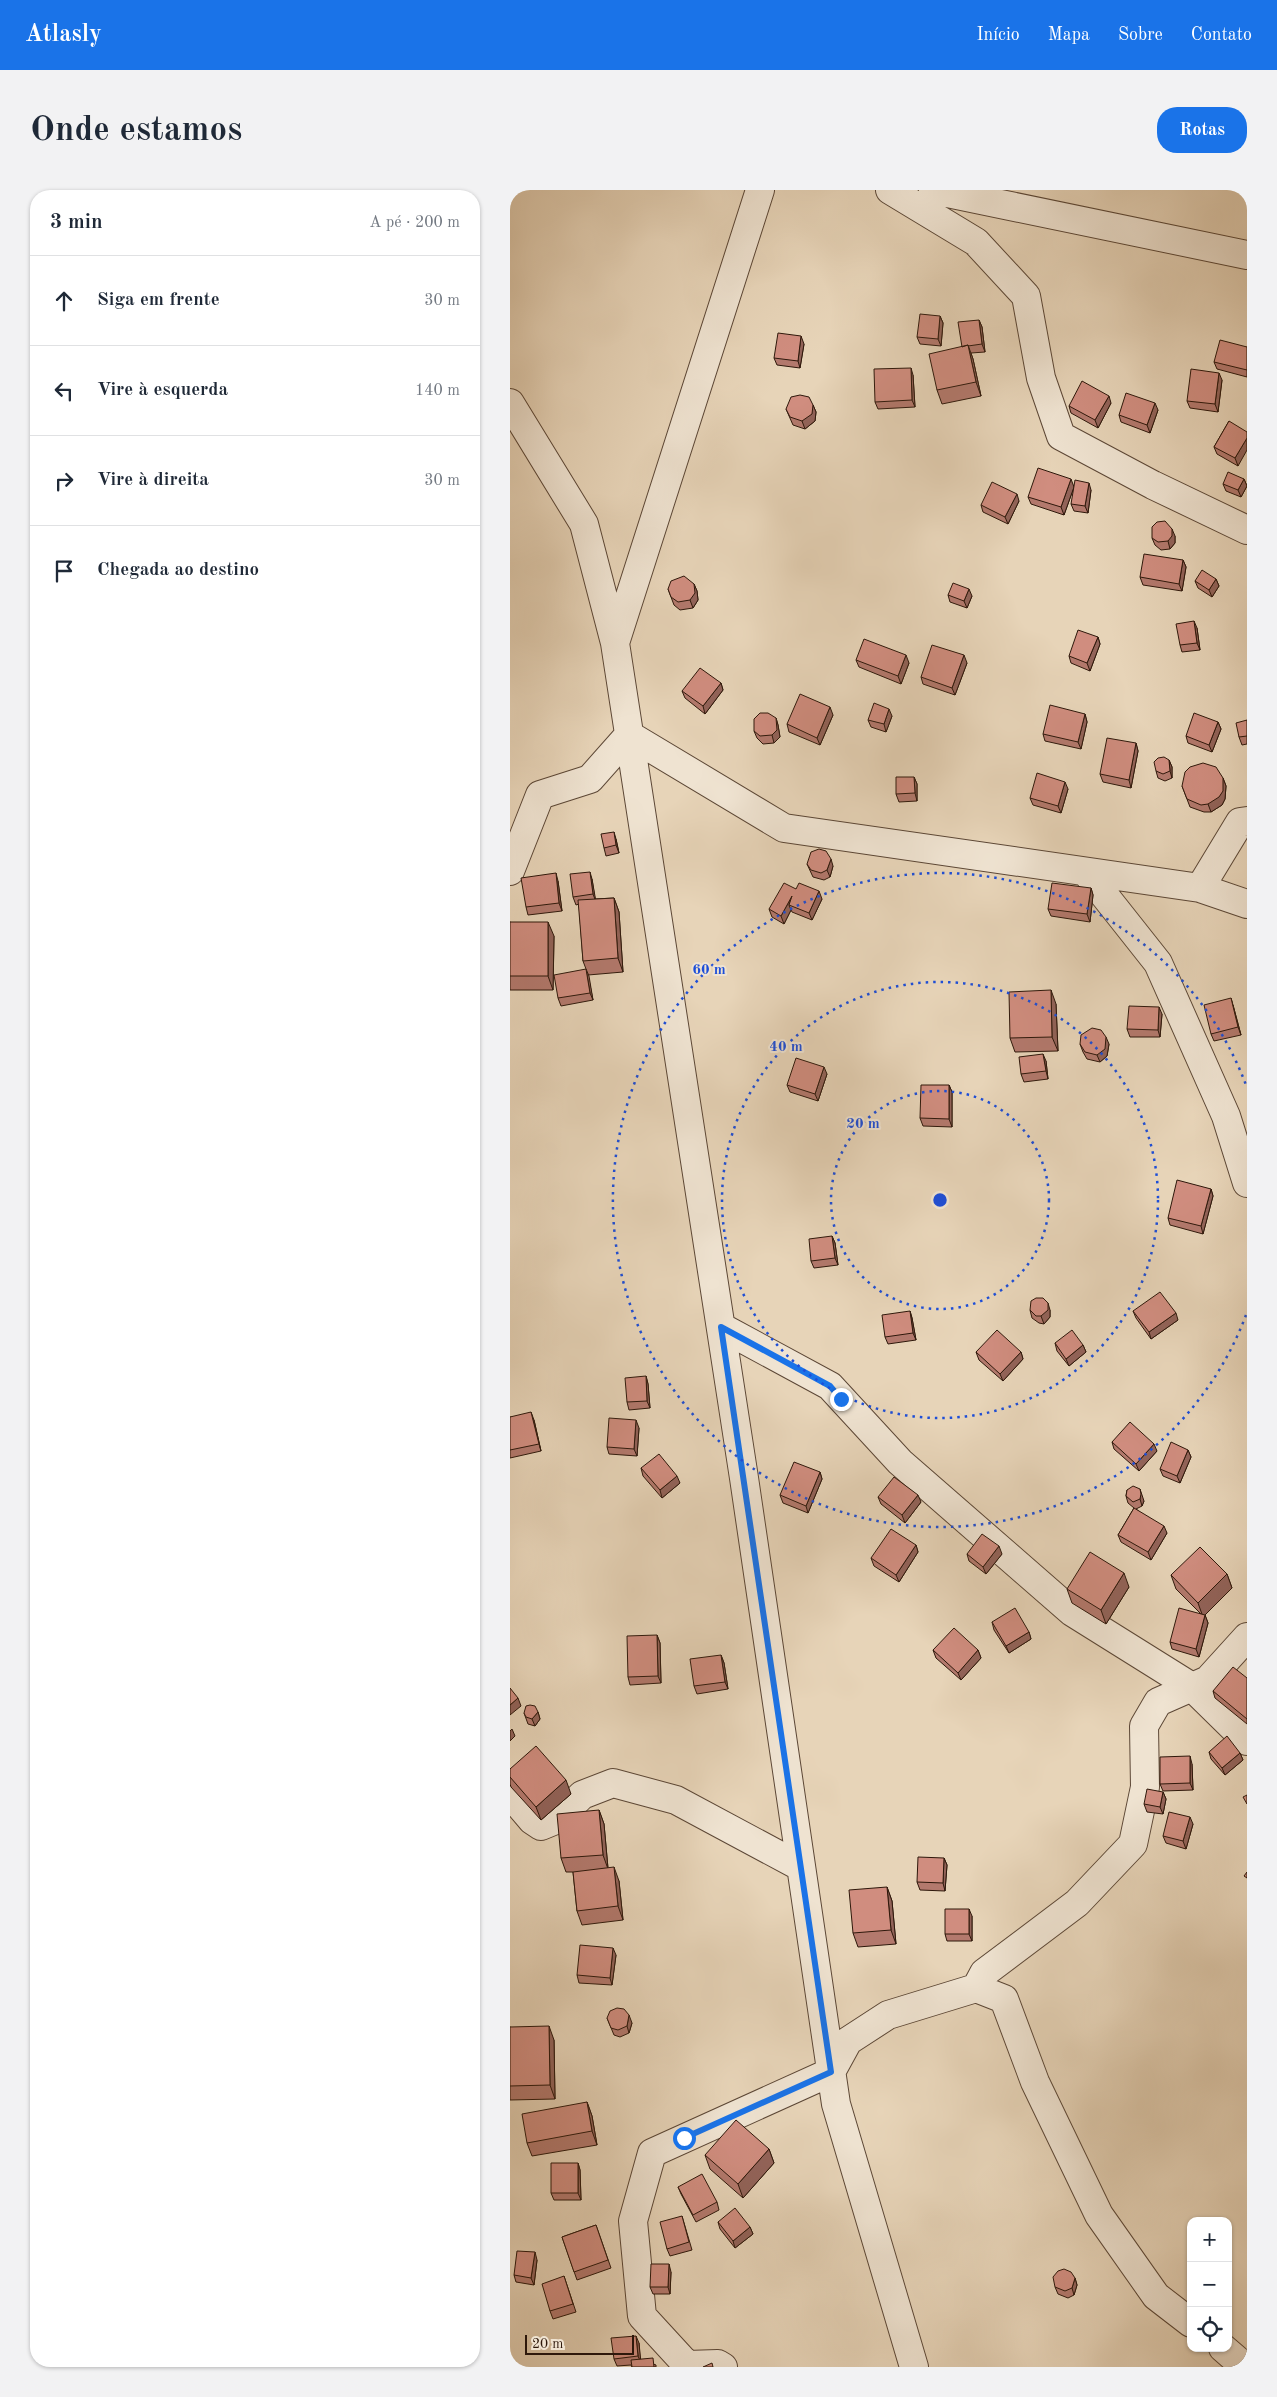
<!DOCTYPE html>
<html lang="pt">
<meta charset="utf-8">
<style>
:root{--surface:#fff;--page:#f2f2f3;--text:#1f2937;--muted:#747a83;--line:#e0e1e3;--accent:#1a73e8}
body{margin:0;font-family:"Old Standard TT",serif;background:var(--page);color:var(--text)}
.controls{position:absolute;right:15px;bottom:15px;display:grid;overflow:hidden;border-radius:10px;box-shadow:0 1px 4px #0004}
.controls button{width:45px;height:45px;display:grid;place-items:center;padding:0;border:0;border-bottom:1px solid var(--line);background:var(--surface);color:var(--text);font:25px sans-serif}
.scale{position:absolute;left:15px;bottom:12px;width:109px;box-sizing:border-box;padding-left:5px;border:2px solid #2e180b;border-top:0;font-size:14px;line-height:18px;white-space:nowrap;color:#2e180b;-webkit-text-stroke:4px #efe3d1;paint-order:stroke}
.stop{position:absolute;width:15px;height:15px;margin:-11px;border:4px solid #1a73e8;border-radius:50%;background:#fff}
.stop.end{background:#1a73e8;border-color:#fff;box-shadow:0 1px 5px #0008}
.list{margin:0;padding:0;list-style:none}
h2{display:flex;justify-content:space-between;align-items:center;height:65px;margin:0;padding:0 20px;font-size:21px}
h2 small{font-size:16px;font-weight:400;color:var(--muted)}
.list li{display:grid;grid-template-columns:32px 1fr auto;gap:15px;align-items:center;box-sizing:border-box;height:90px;padding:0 20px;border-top:1px solid var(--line)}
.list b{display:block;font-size:19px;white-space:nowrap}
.list em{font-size:16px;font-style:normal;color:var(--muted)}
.icon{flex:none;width:28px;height:28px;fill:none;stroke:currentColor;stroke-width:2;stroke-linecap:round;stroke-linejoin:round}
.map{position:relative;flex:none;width:737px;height:2177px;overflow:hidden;border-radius:20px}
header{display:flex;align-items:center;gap:30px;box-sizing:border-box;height:70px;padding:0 25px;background:var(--accent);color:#fff}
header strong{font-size:24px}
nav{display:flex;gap:28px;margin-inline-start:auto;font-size:18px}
.intro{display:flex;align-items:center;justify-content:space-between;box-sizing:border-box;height:120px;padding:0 30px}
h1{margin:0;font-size:35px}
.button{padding:12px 22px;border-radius:20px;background:var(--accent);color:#fff;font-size:18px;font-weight:700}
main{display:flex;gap:30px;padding:0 30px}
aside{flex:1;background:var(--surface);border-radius:20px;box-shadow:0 1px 4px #0004}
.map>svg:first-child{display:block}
</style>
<header>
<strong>Atlasly</strong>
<nav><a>Início</a><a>Mapa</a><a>Sobre</a><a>Contato</a></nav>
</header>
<div class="intro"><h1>Onde estamos</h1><a class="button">Rotas</a></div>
<main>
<aside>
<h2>3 min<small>A pé · 200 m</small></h2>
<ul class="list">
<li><svg class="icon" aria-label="ahead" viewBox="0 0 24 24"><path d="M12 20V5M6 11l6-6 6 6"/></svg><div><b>Siga em frente</b></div><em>30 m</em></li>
<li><svg class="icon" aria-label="left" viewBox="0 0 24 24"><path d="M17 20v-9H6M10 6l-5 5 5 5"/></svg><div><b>Vire à esquerda</b></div><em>140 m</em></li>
<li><svg class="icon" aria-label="right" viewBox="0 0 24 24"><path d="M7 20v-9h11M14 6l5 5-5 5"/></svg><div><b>Vire à direita</b></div><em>30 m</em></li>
<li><svg class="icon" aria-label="arrive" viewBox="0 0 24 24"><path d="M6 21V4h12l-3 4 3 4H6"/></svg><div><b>Chegada ao destino</b></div></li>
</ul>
</aside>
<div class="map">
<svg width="737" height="2177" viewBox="0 0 737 2177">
<rect width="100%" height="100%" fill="#e7d4b8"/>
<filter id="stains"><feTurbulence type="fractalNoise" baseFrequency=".004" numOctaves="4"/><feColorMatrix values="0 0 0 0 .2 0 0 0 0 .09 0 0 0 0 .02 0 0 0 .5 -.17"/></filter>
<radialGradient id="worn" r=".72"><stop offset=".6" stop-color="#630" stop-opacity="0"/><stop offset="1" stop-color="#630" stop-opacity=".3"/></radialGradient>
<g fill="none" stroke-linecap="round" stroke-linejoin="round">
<defs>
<path id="street" d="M380,0L466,52L516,106L531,188L551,246L643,295L737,340
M423,0L737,65
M0,213L74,334L105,453L234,1288L326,1914L404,2177
M105,453L250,0
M0,681L30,605L80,589L119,545L274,638L690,698L737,714
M576,682L648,773L716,926L737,993
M690,698L730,632L737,631
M211,1137L320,1196L390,1272L562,1422L682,1497L737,1551
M0,1604L22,1630L31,1636L48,1629L72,1605L103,1593L166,1610L291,1677
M466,1798L474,1783L567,1713L623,1654L635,1597L634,1536L648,1512L698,1490L737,1447
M713,2158L735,2177
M213,2177L208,2174L177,2175L132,2126L123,2031L142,1963L321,1882L338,1851L378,1825L466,1798L494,1809L525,1892L589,2025L646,2106L681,2133"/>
</defs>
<use href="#street" stroke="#5c4736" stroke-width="30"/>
<use href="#street" stroke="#efe3d1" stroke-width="28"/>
</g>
<path fill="#b3796d" stroke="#2e180b" d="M430,126L433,133L431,156L410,154L407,147Z
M469,130L472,137L475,162L461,163L463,169L471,206L432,214L427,200L452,157Z
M294,154L290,178L267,175L264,168Z
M737,157V187L707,179L704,172Z
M403,185L405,217L368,219L365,212Z
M712,190L708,222L680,218L677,211Z
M601,213L588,238L561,223L559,216Z
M303,215L306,222L305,231L295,239L283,235L276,219Z
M648,220L640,243L611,232L609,225Z
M719,231L728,276L707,264L704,257Z
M734,289L737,296L731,307L716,301L713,294Z
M564,297L554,325L521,314L518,307Z
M581,300L578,323L564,321L561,314Z
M509,311L498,334L473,322L471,315Z
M665,346V353L660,359L651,360L645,355L642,348Z
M673,370L676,377L672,401L633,395L630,387Z
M706,389L709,396L702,407L688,398L685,391Z
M184,394L187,401L188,410L183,418L170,420L164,415L158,399Z
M438,405L462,406L457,418L440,412Z
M687,438L690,460L672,462L670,455Z
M588,447L590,454L580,481L561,473L559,466Z
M346,470L399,473L391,494L349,477Z
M457,473L445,505L413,494L411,487Z
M211,493L213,500L195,524L175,508L172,501Z
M575,524L577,532L571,559L535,551L533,544Z
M323,525L310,555L279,542L277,534Z
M382,526L376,542L361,537L358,530Z
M266,528L268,535L270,547L264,553L253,554L247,548L244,541Z
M737,530V554L732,555L729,547Z
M708,532L711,539L702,562L678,553L676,546Z
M626,553L628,561L621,598L593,592L590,584Z
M659,570L662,577V588L655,591L648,588L646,581Z
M404,587L407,594V611L389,612L386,604Z
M713,588L716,596L715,609L712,615L701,622H694L680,617L672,596Z
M558,599L551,623L523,615L520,608Z
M106,649L109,663L96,666L94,658Z
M297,674L323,676L320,687L314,690L303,687Z
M82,689L85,709L104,708L109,722L113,782L78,785L83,810L51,816L48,808L76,779L73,771L69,714L66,715L63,707Z
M48,691L52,721L18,725L16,717Z
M581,698L583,705L580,732L541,726L538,719Z
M286,699L312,709L302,730L282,722L281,720L274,734L262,727L259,719Z
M0,732L44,746L43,800H0Z
M546,814L548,861L505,862L500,848Z
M723,815L731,845L704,851L701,844Z
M652,824L650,847H620L617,839Z
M570,854H599L597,866L590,872L577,869L573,862Z
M536,871L538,889L514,892L511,884Z
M317,884L308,911L280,902L277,895Z
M439,895L442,902V937L413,936L410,928Z
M701,999L703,1006L693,1044L660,1035L658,1028Z
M322,1046L325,1053L328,1075L304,1078L301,1071Z
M520,1120H540V1127L534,1134L529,1133L522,1128Z
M400,1121L402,1128L406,1150L378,1154L375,1147Z
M623,1121L668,1130L641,1149L626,1128Z
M545,1153L573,1155L576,1162L559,1176L547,1161Z
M466,1162H511L513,1169L493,1191L469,1170Z
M136,1186L138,1194L140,1218L119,1220L117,1212Z
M0,1227L24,1230L31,1261L0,1268Z
M129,1238L127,1266L99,1264L97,1257Z
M602,1252L647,1261L629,1281L604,1259Z
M678,1260L681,1267L670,1293L653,1286L650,1279Z
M131,1278L170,1293L152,1308L133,1286Z
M310,1282L312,1289L298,1323L273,1313L270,1305Z
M617,1300L634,1311L632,1316L626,1319L657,1343L641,1370L611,1352L608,1345L624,1318L618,1313L616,1306Z
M368,1307L411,1312L395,1333L371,1314Z
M406,1355L408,1362L389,1392L364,1376L361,1368Z
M457,1364H492L476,1384L459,1371Z
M717,1384L722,1398L695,1425L698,1433L689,1467L662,1459L660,1452L691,1424L666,1399L661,1385Z
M619,1397L596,1434L562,1413L557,1399Z
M482,1432L519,1442L521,1449L499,1463L484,1440Z
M147,1445L150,1453L151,1493L120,1495L118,1487Z
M423,1460H468L471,1468L451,1490L426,1468Z
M211,1465L214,1473L218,1499L187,1504L184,1496Z
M737,1488V1534L705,1508L703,1501Z
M28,1522L30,1529L25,1536L18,1534L14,1523Z
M699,1562L730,1563L733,1570L715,1585L701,1569Z
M682,1574L683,1600L653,1601L650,1594Z
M0,1579L61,1604L31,1630L1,1597L0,1594Z
M653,1602L656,1609L653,1624L637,1622L634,1614Z
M89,1620L94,1634L98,1678L109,1691L113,1730L72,1735L67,1721L63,1682H56L51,1668Z
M683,1634L676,1659L656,1653L653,1646Z
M434,1668L437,1675L435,1701L410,1700L407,1692Z
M377,1697L382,1711L386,1754L348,1757L343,1743Z
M462,1726V1751H437L435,1744Z
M106,1765L102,1795L69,1793L67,1785Z
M97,1828L122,1833L119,1843L110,1847L104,1845Z
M0,1837L44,1850L45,1909L0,1910Z
M77,1912L82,1926L87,1955L22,1966L17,1953Z
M259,1959L264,1973L233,2008L200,1979L195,1965Z
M68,1973L70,1980L71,2010H44L41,2003Z
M168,1997L207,2012L209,2020L186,2032L171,2004Z
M172,2026L182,2060L160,2066L157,2059Z
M208,2032L240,2037L243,2044L225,2058L210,2039Z
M86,2035L101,2078L67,2090L52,2047Z
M27,2070L24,2095L6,2092L4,2085Z
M161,2082L160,2104H143L140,2097Z
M54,2086L66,2122L43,2129L40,2121Z
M565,2088L567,2095L564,2105L558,2108L548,2104L545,2097Z
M129,2153L130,2169L146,2175V2177H122L121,2175L107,2176L104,2169Z"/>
<path fill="#926359" stroke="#2e180b" d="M430,126L433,133L431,156L428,149Z
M469,130L472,137L475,162L472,154Z
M291,146L294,154L290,178L288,171Z
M458,155L463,169L471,206L466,192Z
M401,178L403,185L405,217L402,210Z
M709,183L712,190L708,222L705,214Z
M599,206L601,213L588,238L585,230Z
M645,213L648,220L640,243L637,235Z
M303,215L306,222L305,231L295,239L292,231Z
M737,248V260L728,276L725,268Z
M561,289L564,297L554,325L551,317Z
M734,289L737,296L731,307L728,300Z
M579,293L581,300L578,323L575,316Z
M507,304L509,311L498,334L495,327Z
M662,339L665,346V353L660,359L658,351Z
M673,370L676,377L672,401L669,394Z
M706,389L709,396L702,407L699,400Z
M184,394L187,401L188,410L183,418L180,410Z
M459,399L462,406L457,418L454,411Z
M684,431L687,438L690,460L687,453Z
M588,447L590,454L580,481L577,473Z
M396,465L399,473L391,494L388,486Z
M454,465L457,473L445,505L442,498Z
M211,493L213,500L195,524L193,516Z
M320,517L323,525L310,555L307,548Z
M379,519L382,526L376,542L374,534Z
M575,524L577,532L571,559L568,552Z
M266,528L268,535L270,547L264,553L262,545Z
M708,532L711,539L702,562L699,555Z
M626,553L628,561L621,598L619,590Z
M659,570L662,577V588L660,581Z
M404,587L407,594V611L405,603Z
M713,588L716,596L715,609L712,615L701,622L698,614Z
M555,592L558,599L551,623L548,616Z
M104,642L106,649L109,663L106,655Z
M321,669L323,676L320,687L317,680Z
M80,682L82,689L86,712L83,704Z
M46,683L48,691L52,721L49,713Z
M581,698L583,705L580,732L577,724Z
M309,701L312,709L302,730L299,723Z
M282,706L279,715L281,720L274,734L271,726Z
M104,708L109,722L113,782L108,768Z
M38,732L44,746L43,800L38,786Z
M76,779L79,786L83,810L80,803Z
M541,800L546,814L548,861L542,847Z
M721,808L723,815L731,845L728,837Z
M649,817L652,824L650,847L648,840Z
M596,847L599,854L597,866L590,872L587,865Z
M533,864L536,871L538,889L536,881Z
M314,877L317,884L308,911L305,904Z
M439,895L442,902V937L439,929Z
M701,999L703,1006L693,1044L691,1036Z
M322,1046L325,1053L328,1075L325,1068Z
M538,1113L540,1120V1127L534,1134L531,1126Z
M400,1121L402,1128L406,1150L403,1143Z
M666,1123L668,1130L641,1149L639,1142Z
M573,1155L576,1162L559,1176L556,1169Z
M511,1162L513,1169L493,1191L490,1184Z
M136,1186L138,1194L140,1218L137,1211Z
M21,1222L24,1230L31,1261L29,1254Z
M126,1230L129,1238L127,1266L124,1259Z
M644,1254L647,1261L629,1281L626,1274Z
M678,1260L681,1267L670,1293L667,1286Z
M310,1282L312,1289L298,1323L296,1316Z
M167,1286L170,1293L152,1308L150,1300Z
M630,1299L634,1311L632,1316L630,1309Z
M408,1305L411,1312L395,1333L392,1325Z
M654,1336L657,1343L641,1370L638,1362Z
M406,1355L408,1362L389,1392L386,1385Z
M489,1356L492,1364L476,1384L473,1377Z
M614,1383L619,1397L596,1434L591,1420Z
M717,1384L722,1398L693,1427L688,1413Z
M695,1425L698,1433L689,1467L686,1459Z
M519,1442L521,1449L499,1463L496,1456Z
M147,1445L150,1453L151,1493L148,1486Z
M468,1460L471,1468L451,1490L448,1483Z
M211,1465L214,1473L218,1499L215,1492Z
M8,1508L11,1516L0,1525V1515Z
M28,1522L30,1529L25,1536L22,1529Z
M2,1539L5,1546L0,1551V1541Z
M730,1563L733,1570L715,1585L712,1578Z
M680,1566L682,1574L683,1600L680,1593Z
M56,1590L61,1604L31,1630L26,1617Z
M653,1602L656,1609L653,1624L650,1617Z
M89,1620L94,1634L98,1679L93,1665Z
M680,1627L683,1634L676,1659L673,1651Z
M434,1668L437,1675L435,1701L433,1693Z
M104,1677L109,1691L113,1730L108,1716Z
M377,1697L382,1711L386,1754L381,1740Z
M459,1719L462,1726V1751L459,1744Z
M103,1758L106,1765L102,1795L100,1788Z
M119,1825L122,1833L119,1843L117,1836Z
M39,1836L44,1850L45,1909L40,1895Z
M77,1912L82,1926L87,1955L82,1941Z
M259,1959L264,1973L233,2008L228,1994Z
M68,1973L70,1980L71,2010L68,2003Z
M240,2037L243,2044L225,2058L223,2051Z
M25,2062L27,2070L24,2095L21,2088Z
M159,2074L161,2082L160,2104L158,2097Z
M565,2088L567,2095L564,2105L562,2098Z
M126,2146L129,2153L131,2173L128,2166Z"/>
<path fill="#d08d7f" stroke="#2e180b" d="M410,124L430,126L428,149L407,147Z
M469,130L472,154L458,156V155L452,157L448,132Z
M268,143L291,146L288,171L264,168Z
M710,150L737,157V180L704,172Z
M458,155L466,192L427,200L419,164Z
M401,178L402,210L365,212L364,179Z
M681,179L709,183L705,214L677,211Z
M572,191L599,206L585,230L559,216Z
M616,203L645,213L637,235L609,225Z
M290,205L299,207L303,215L302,224L292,231L280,227L276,219L281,207Z
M719,231L737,242V248L725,268L704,257Z
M528,278L561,289L551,317L518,307Z
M718,282L734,289L728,300L713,294Z
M565,290L579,293L575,316L561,314Z
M482,292L507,304L495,327L471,315Z
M655,331L662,339V346L658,351L648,352L642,348V337L647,332Z
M634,364L673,370L669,394L630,387Z
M692,380L706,389L699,400L685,391Z
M174,386L184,394L185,403L180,410L168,412L161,407L158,399L161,391Z
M443,393L459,399L454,411L438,405Z
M684,431L687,453L670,455L666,434Z
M568,440L588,447L577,473L559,466Z
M354,449L396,465L388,486L346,470Z
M422,455L454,465L442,498L411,487Z
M190,478L211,493L193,516L172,501Z
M290,504L320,517L307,548L277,534Z
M364,513L379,519L374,534L358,530Z
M540,515L575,524L568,552L533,544Z
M250,523H258L266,528L267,540L262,545L250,546L244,541V529Z
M684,523L708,532L699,555L676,546Z
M737,530V546L729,547L726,533Z
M597,548L626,553L619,590L590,584Z
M654,567L659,570L660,581L653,584L646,581L644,572L648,568Z
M693,573L706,577L713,588V601L709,607L698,614L691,615L677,609L672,596L675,582L680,577Z
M527,583L555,592L548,616L520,608Z
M386,587H404L405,603L386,604Z
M104,642L106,655L94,658L91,644Z
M309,659L316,661L321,669L317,680L311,683L301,680L297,674L301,662Z
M80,682L83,704L63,707L60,684Z
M46,683L49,713L16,717L11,688Z
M274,693L286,699L289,693L309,701L299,723L279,715L282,706L271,726L259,719Z
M542,693L581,698L577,724L538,719Z
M104,708L108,768L73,771L68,710Z
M0,732H38V786H0Z
M76,779L80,803L48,808L44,785Z
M541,800L542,847L500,848L499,802Z
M721,808L728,837L701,844L694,815Z
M619,816L649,817L648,840L617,839Z
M582,838L591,840L596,847L595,859L587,865L575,862L570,854L571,845Z
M533,864L536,881L511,884L509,867Z
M286,868L314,877L305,904L277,895Z
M411,895H439V929L410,928Z
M667,990L701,999L691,1036L658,1028Z
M322,1046L325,1068L301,1071L299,1049Z
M650,1102L666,1123L639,1142L623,1121Z
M526,1108H533L538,1113V1120L531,1126H526L520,1120L521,1111Z
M400,1121L403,1143L375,1147L372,1125Z
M487,1140L511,1162L490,1184L466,1162Z
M562,1140L573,1155L556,1169L545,1153Z
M136,1186L137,1211L117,1212L115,1188Z
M21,1222L29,1254L0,1260V1227Z
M99,1228L126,1230L124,1259L97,1257Z
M620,1232L644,1254L626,1274L602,1252Z
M661,1252L678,1260L667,1286L650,1279Z
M149,1264L167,1286L150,1300L131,1278Z
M284,1272L310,1282L296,1316L270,1305Z
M384,1287L408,1305L392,1325L368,1307Z
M623,1296L630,1299L631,1304L630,1309L623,1312L616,1306L617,1300Z
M624,1318L654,1336L638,1362L608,1345Z
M381,1339L406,1355L386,1385L361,1368Z
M472,1344L489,1356L473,1377L457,1364Z
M690,1357L717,1384L688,1413L661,1385Z
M580,1362L614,1383L591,1420L557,1399Z
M505,1418L519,1442L496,1456L482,1432Z
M669,1418L695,1425L686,1459L660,1452Z
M444,1438L468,1460L448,1483L423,1460Z
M147,1445L148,1486L118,1487L117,1446Z
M211,1465L215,1492L184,1496L180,1469Z
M723,1477L737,1488V1529L703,1501Z
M0,1498L8,1508L0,1515Z
M20,1515L25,1516L28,1522L22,1529L16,1527L14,1523L16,1516Z
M717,1546L730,1563L712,1578L699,1562Z
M26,1556L56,1590L26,1617L0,1587V1579Z
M680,1566V1593L650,1594V1567Z
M637,1599L653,1602L650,1617L634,1614Z
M737,1605V1614L733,1607Z
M89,1620L93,1665L51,1668L47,1624Z
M659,1622L680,1627L673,1651L653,1646Z
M408,1667L434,1668L433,1693L407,1692Z
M104,1677L108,1716L67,1721L63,1682Z
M737,1682V1688L734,1686Z
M377,1697L381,1740L343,1743L339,1700Z
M435,1719H459V1744H435Z
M70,1755L103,1758L100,1788L67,1785Z
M107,1818L114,1819L119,1825L117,1836L108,1840L101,1838L97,1828L100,1821Z
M39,1836L40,1895L0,1896V1837Z
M77,1912L82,1941L17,1953L12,1924Z
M226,1930L259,1959L228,1994L195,1965Z
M41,1973H68V2003H41Z
M192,1984L207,2012L183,2025L168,1997Z
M225,2018L240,2037L223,2051L208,2032Z
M172,2026L179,2052L157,2059L150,2032Z
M86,2035L98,2070L64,2082L52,2047Z
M7,2061L25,2062L21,2088L4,2085Z
M141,2074H159L158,2097H140Z
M554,2079L561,2082L565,2088L562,2098L555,2101L545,2097L543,2087L548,2081Z
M54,2086L63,2114L40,2121L32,2094Z
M126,2146L128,2166L104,2169L101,2148Z
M143,2168L144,2177H122L121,2170Z
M202,2173L203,2177H193Z"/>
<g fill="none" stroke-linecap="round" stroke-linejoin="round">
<path stroke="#1a73e8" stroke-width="6" d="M174,1948L321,1882L211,1137L320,1196L331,1209"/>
</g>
<g fill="none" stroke="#1d4ed8" stroke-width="2.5" stroke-dasharray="2.5 5">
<circle cx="430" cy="1010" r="109"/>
<circle cx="430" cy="1010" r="218"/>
<path d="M736 1125A327 327 0 1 1 736 895"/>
</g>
<circle cx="430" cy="1010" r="8" fill="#1d4ed8" stroke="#efe3d1" stroke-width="2.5"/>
<g font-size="15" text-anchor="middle" font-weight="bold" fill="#1d4ed8" stroke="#efe3d1" stroke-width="4" stroke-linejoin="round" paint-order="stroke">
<text x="199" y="784">60 m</text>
<text x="276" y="861">40 m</text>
<text x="353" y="938">20 m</text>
</g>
<rect width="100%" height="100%" filter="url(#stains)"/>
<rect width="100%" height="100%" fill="url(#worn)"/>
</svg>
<div class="controls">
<button>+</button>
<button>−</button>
<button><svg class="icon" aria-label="locate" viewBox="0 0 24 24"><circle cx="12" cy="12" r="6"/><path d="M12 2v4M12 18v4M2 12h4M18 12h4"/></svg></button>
</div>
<div class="scale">20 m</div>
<div class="stop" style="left:174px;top:1948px"></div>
<div class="stop end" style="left:331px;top:1209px"></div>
</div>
</main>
